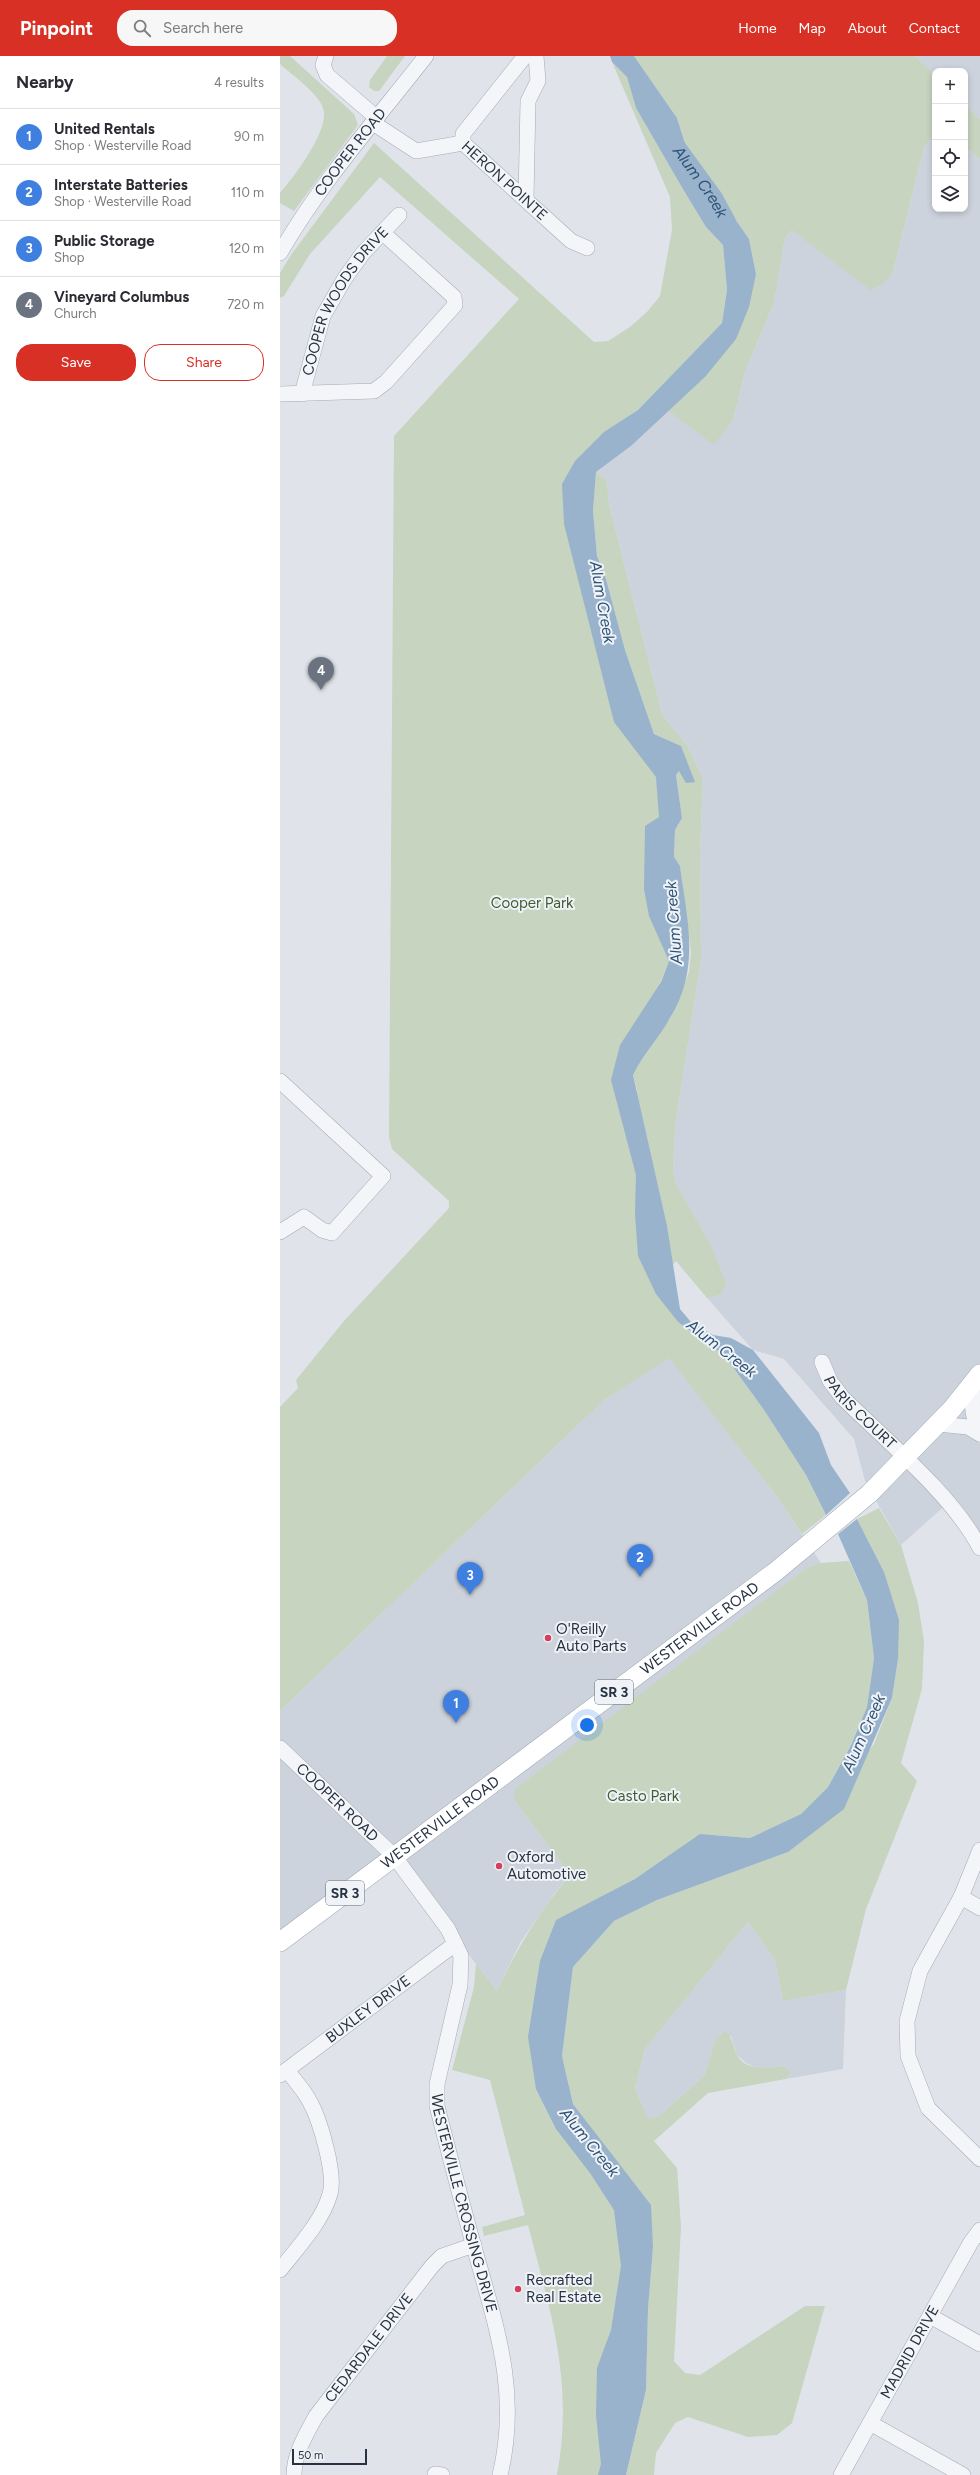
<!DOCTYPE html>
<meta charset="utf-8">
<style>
:root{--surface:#fff;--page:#f7f7f7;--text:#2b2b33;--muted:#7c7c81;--line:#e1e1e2;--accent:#d93025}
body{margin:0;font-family:Figtree,sans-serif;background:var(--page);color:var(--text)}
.controls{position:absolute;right:12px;top:12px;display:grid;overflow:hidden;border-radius:8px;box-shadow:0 2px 6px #0003}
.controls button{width:36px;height:36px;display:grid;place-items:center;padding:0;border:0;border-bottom:1px solid var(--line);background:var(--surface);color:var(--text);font:20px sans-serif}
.scale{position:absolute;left:12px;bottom:10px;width:75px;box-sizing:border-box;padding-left:4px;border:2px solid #273242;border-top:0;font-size:11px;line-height:14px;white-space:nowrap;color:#273242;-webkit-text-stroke:3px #eff3f7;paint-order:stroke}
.you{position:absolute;left:307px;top:1669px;width:14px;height:14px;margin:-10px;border:3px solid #fff;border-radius:50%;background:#1a73e8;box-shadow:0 0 0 6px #1a73e833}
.badge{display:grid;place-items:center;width:26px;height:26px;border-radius:50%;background:var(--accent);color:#fff;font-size:13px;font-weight:700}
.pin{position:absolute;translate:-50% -33px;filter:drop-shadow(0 1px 2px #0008)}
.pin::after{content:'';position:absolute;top:21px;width:14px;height:12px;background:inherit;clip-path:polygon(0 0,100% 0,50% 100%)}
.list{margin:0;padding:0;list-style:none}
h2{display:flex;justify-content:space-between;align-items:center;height:52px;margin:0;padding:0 16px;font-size:17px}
h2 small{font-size:13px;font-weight:400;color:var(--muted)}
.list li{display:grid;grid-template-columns:26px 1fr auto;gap:12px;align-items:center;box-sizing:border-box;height:56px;padding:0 16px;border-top:1px solid var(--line)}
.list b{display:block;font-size:15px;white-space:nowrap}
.list p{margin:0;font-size:13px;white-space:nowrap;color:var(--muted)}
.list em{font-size:13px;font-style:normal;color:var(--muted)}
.actions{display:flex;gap:8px;padding:12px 16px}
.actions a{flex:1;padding:9px 0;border:1px solid var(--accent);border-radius:16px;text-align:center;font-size:14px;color:var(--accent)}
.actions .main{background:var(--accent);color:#fff}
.icon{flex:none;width:22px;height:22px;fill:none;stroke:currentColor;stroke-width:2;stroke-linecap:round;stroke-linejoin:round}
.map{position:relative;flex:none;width:700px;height:2419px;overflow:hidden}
header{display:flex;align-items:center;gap:24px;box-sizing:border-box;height:56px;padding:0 20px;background:var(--accent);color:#fff}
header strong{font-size:19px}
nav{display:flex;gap:22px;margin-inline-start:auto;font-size:14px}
.search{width:280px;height:36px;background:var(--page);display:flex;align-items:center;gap:10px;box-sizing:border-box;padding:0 14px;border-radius:16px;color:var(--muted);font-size:15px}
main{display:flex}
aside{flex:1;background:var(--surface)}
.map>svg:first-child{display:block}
</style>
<header>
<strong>Pinpoint</strong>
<div class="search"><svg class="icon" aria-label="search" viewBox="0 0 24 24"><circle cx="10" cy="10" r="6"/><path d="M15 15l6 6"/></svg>Search here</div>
<nav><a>Home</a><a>Map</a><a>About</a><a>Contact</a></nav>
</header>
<main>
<aside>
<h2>Nearby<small>4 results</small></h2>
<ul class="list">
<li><span class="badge" style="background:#3f7fe0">1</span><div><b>United Rentals</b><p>Shop · Westerville Road</p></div><em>90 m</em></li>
<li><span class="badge" style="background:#3f7fe0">2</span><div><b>Interstate Batteries</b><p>Shop · Westerville Road</p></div><em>110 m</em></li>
<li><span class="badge" style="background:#3f7fe0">3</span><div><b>Public Storage</b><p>Shop</p></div><em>120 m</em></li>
<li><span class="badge" style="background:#6b7280">4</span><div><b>Vineyard Columbus</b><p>Church</p></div><em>720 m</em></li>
</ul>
<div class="actions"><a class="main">Save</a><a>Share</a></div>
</aside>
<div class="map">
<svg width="700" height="2419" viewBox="0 0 700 2419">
<rect width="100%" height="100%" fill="#e0e4ea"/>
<path fill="#cdd3dc" d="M635,0H700V63L685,49V15H655V19Z
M655,78V153H685V91L700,103V1478L669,1446L621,1489L585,1425L574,1383L504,1303L473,1294L427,1242L440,1239L430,1187L396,1128L393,1115L395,1071L421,904L420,794L423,723L408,691L382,658L329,448L327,425L316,416L351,390L388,355L434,388L453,364L466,313L494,247L505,182L512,174L613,216L644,91Z
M389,1301L495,1438L541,1507L528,1511L234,1744L290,1819L274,1838L240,1887L217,1935L113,1801L0,1887V1655L324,1344Z
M468,1866L495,1904L503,1945L566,1934L563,2013L506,2023L511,2016L504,2010L479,2013L466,2007L457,1999L451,1980L436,1984L424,2020L379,2060L368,2064L355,2032L365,1993Z"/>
<path fill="#c6d4c0" d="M0,0H10L74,58L78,69L14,155L0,147V137C13,122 51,73 43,52C38,37 12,19 0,8Z
M107,0H125L99,35H94L89,31L90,24Z
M354,0H635L655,19V78L644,91L613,216L603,228L590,234L512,174L505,182L494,247L466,313L453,364L434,389L388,355L425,321L476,218L469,183L453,160L402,114L407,94L397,62Z
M332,6L347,21L356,52L426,171L443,189L447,234L442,267L358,354L346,362L292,431L371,675L387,764L389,905L346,1010L358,1039L353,1018L361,1003L391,961L409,916L411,896L400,810L394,802L395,774L402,762L396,719L399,714L401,690L374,678L345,594L326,523L317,500L313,455L316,416L327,425L329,448L382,658L408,691L423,723L420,794L421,904L395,1071L393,1115L396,1128L430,1187L446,1228L440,1239L427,1242L396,1205L373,1232L398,1266L445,1300L484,1354L526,1419L546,1459L522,1478L495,1438L389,1302L324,1344L0,1655V1351L18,1332L16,1324L64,1265L169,1152V1145L112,1093L109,1081L114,380L239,243L100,121L30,198L4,240L0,242V217L11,199L94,87L314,286L328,285L350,271L367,256L380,240L392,174L390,141Z
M685,49L700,63V103L685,91Z
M599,1452L621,1489L638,1547L644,1585L642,1633L621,1707L637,1725L586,1853L566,1934L503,1945L495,1904L468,1866L365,1993L355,2032L368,2063L379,2060L424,2020L436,1983L445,1975C452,1981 453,1988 456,1997C464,2016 488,2012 504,2010L511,2016L506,2023L428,2037L374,2085L397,2112L401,2171L394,2305L405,2317L420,2319L525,2250H545L512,2367L497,2379L468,2381L408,2361L395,2367L376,2397L374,2419H346L366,2334L368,2253L373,2191L329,2096L293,2048L282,2000L293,1911L334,1865L377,1844L508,1796L594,1688L612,1642L618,1603L604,1516L577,1463Z
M569,1505L587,1544L594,1602L587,1651L571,1688L548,1731L521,1758L470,1782L433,1779L355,1823L264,1946L294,2065L351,2127L327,2419H277C294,2326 271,2258 248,2169L204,2180L202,2171L245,2159L210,2024L172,2014L194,1931L196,1908L217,1935C237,1893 259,1855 290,1819L234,1744L235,1733L528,1511L541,1507Z"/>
<path fill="#99b3cc" d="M330,0H354L397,62L407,94L402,114L453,160L469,183L476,218L469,251L456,283L425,321L351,390L316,416L313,455L317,500L326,523L345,594L374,678L401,690L415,726L406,727L399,715L396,719L402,762L395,774L394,801L400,810C407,865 421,911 390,962C379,982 363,998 353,1019L387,1170L400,1253L411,1266L433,1279L451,1282L473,1294L539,1377L551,1409L570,1437L546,1459L526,1419L484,1354L445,1300L398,1266L376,1238L358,1200L355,1158L356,1119L331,1024L340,989L381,926L389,905L369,860L364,833L365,770L379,761L376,721L334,666L284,468L282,428L295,405L324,376L358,354L442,267L447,234L443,189L426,171L403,133L356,52L347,21L332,6Z
M577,1463L604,1516L619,1564L618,1603L612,1642L564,1753L508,1796L377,1844L334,1865L293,1911L282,2000L293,2048L371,2149L373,2191L368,2253L366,2334L346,2419H318L321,2408L316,2359L317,2312L331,2274L341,2210L334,2154L310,2117L276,2073L256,2033L248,1981L260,1905L276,1864L355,1823L420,1778L470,1782L521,1758L548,1731L571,1689L587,1651L594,1602L587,1544L558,1478Z"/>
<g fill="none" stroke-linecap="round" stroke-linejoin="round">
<path stroke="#99b3cc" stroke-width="18" id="s1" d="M391,83L434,142L447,166"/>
<defs>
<g id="minor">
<path d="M46,0L43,9L47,19L97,62"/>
<path d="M93,67L136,95L183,87"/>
<path id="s2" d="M183,87L291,185L307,192"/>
<path d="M183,87V78L245,0"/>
<path d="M246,143L248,45L258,25L256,0"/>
<path id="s3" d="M0,197C41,126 96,64 146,0"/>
<path d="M0,338L94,335L106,326L175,249L174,241L103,177"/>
<path id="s4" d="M22,338L43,260L65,222L83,197L119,159"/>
<path d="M0,1025L103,1120L52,1177L42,1174L24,1161L0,1176"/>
<path id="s5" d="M542,1306L550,1325L562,1341C606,1385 671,1437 700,1492"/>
<path d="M695,1325C691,1346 691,1358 700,1378"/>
<path d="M658,1368L688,1371L700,1378"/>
<path id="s6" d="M0,1692L114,1800L168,1873L181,1900L180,1929L157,2028V2050C169,2097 181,2144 194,2191C216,2270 240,2336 220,2419"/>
<path d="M700,1794L681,1841L640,1915L627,1965L628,2000L648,2052L700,2103"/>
<path d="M681,1841L700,1852"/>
<path id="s7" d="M0,2019L175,1888"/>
<path d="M0,2214C18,2191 42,2166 50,2138C56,2118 40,2064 30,2046C24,2034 14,2024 7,2014"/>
<path d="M650,2260L700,2288"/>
<path d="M590,2367L683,2419"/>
<path d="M155,2418L162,2419"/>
<path id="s8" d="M14,2419C14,2398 26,2378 36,2360L152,2210L162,2200L194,2189"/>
<path id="s9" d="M561,2419L691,2186L700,2174"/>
</g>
<g id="major">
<path id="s10" d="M0,1886L495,1516L589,1438L672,1353L700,1318"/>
</g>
</defs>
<use href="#minor" stroke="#a5abb4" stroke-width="16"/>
<use href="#major" stroke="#9ea9b6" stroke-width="20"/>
<use href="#minor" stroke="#f3f5f8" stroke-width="15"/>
<use href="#major" stroke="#fff" stroke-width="19"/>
</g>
<g fill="#d63e5b" stroke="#eff3f7" stroke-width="1.5">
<circle cx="268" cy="1582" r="4"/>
<circle cx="219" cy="1810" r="4"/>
<circle cx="238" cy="2233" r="4"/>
</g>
<g text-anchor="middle" stroke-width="4" stroke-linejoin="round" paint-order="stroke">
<g fill="#eff3f7" stroke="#636c78" stroke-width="1">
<rect x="315" y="1624" width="38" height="24" rx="3"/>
<rect x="46" y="1825" width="38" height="24" rx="3"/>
</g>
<g font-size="14" font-weight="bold" fill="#273242">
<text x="334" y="1641">SR 3</text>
<text x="65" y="1842">SR 3</text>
</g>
<g font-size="15" fill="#273242" stroke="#eff3f7">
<text dy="5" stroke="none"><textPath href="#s3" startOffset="123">COOPER ROAD</textPath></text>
<text dy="5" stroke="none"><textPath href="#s2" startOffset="56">HERON POINTE</textPath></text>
<text dy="5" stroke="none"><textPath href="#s4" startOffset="104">COOPER WOODS DRIVE</textPath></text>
<text dy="5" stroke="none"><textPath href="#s5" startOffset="64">PARIS COURT</textPath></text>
<text dy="5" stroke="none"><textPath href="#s10" startOffset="524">WESTERVILLE ROAD</textPath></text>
<text dy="5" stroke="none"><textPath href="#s6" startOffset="79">COOPER ROAD</textPath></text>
<text dy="5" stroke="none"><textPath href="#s10" startOffset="200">WESTERVILLE ROAD</textPath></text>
<text dy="5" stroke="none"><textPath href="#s7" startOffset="110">BUXLEY DRIVE</textPath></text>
<text dy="5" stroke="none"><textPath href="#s6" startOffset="531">WESTERVILLE CROSSING DRIVE</textPath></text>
<text dy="5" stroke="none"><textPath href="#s8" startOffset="150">CEDARDALE DRIVE</textPath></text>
<text dy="5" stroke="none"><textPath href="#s9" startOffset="141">MADRID DRIVE</textPath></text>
</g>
<g font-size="15" fill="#3e5e34" stroke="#eff3f7">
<text x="252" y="852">Cooper Park</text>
<text x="363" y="1745">Casto Park</text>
</g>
<g font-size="15" fill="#273242" stroke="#eff3f7" text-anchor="start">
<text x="276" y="1578">O'Reilly<tspan x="276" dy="17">Auto Parts</tspan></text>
<text x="227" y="1806">Oxford<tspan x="227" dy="17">Automotive</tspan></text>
<text x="246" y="2229">Recrafted<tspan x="246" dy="17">Real Estate</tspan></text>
</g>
<g font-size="16" font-style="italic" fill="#2f5378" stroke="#eff3f7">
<text dy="6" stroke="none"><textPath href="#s1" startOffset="52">Alum Creek</textPath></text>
<text transform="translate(323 546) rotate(80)" y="6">Alum Creek</text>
<text transform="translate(393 867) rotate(-94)" y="6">Alum Creek</text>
<text transform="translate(442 1292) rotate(38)" y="6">Alum Creek</text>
<text transform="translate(583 1677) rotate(-66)" y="6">Alum Creek</text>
<text transform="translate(310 2086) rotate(51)" y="6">Alum Creek</text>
</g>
</g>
</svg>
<div class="controls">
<button>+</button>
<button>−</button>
<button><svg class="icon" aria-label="locate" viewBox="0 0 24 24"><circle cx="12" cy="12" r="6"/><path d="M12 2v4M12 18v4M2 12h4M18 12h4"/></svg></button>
<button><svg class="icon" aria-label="layers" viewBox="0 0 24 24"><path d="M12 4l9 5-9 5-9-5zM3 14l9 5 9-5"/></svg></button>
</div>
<div class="scale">50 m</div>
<div class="you"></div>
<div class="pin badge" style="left:176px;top:1667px;background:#3f7fe0">1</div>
<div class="pin badge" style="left:360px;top:1521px;background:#3f7fe0">2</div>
<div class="pin badge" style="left:190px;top:1539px;background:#3f7fe0">3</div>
<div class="pin badge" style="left:41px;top:634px;background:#6b7280">4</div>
</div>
</main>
